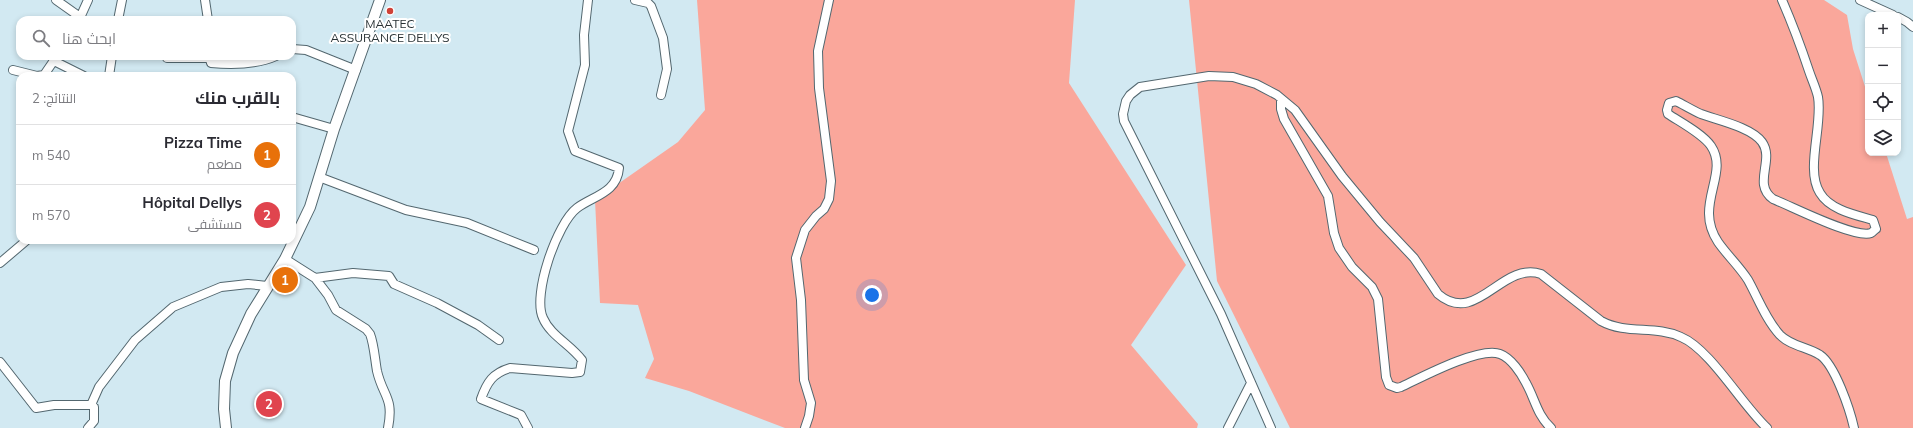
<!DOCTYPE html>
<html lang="ar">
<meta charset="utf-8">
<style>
:root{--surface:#fff;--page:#f7f7f7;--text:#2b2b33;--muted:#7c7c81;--line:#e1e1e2;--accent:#2563eb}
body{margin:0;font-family:Mulish,Cairo,sans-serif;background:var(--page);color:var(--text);direction:rtl}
.controls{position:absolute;right:12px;top:12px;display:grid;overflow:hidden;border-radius:8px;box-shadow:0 2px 6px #0003}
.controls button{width:36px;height:36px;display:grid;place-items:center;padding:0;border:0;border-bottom:1px solid var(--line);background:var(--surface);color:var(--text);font:20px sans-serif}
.you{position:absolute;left:872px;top:295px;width:14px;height:14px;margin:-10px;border:3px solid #fff;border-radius:50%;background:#1a73e8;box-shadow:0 0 0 6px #1a73e833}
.badge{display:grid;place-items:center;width:26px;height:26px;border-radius:50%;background:var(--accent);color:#fff;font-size:13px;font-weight:700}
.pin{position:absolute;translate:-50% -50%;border:2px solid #fff;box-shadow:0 1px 4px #0006}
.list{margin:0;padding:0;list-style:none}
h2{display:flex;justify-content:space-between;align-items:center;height:52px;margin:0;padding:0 16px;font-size:17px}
h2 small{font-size:13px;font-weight:400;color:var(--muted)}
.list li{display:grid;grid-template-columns:26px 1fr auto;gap:12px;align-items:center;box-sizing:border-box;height:60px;padding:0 16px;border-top:1px solid var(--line)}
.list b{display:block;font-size:15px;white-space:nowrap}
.list p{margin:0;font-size:13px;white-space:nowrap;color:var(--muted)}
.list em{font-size:13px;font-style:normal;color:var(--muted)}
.icon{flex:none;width:22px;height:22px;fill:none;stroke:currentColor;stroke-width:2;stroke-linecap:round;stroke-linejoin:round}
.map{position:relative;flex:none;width:1913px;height:428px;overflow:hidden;direction:ltr}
.search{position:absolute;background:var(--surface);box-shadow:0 2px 6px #0003;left:16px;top:16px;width:280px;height:44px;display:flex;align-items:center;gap:10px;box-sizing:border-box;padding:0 14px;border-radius:12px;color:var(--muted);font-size:15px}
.panel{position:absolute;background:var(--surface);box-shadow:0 2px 6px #0003;left:16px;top:72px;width:280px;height:172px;border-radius:12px;direction:rtl}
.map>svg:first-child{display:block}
</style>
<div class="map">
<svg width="1913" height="428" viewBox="0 0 1913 428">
<rect width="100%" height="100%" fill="#d2e9f2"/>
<path fill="#faa79b" d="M697,0H1075L1069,83L1186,265L1131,345L1198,424L1197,428H785L689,391L645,378L654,359L638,305L600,303L595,200L678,142L705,110Z
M1189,0H1824L1847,15L1853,49L1868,96V153H1886L1907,219L1913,217V428H1290L1217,281Z"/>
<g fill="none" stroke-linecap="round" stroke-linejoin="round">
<defs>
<path id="minor" d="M56,0L80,17
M205,0L208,20
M635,0L648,3L651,6L663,38L667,69L661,95
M1782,0C1792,23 1801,47 1809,71C1812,80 1816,88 1818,97C1823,125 1805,170 1820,193C1830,210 1856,215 1873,220L1876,229C1874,230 1873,232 1871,233C1855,239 1791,206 1773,199C1752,184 1775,160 1762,142C1751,127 1717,120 1701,114C1692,110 1684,105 1676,101L1669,103L1667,110L1668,114C1680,122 1703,134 1711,146C1730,174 1693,205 1718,242C1727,255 1739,266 1748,280C1758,298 1766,320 1780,335C1791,346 1807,347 1820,355C1835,365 1850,410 1854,428
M1860,0L1893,15
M1898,17L1907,22L1913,27
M79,20L88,0
M118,20L122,0
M292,49L306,50L356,70
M209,56L211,63C233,65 256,65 276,56
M167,58H209
M54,61L84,76
M13,70L37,76L44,75L57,56
M109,76L112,56
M1281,99V109L1284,119L1328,196L1334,233L1339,248L1352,267L1372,287L1378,299L1386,377L1389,385L1397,388L1401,387C1420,378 1480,346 1500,354C1511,358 1521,373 1526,383C1535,399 1537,415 1551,428
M292,117L334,129
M319,177L406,210L467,223L534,250
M285,259L315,278L353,273L389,276L394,284L437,303L478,325L499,340
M0,263L27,240
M315,278L328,295L336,310L366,329L370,334C374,344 375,360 377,371C383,397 394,397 388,428
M0,362L36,408L54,405H91L94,407V421L88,428
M91,405L99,387L135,340L173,307L221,287L248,284L267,286
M528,428L521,415L481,399C487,382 493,373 510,368L572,373L580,372L582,360C571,345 550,335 543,318C532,295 557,223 577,208C593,196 617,193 619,168L575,151L568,131L585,65L584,35L588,0
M805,428L809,416L811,403L804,380L801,300L796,258L805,230L816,216L824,209L829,199L831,181L819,88L818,51L829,0
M1228,428L1251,383
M1271,428L1221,314L1124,121L1123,114L1126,101L1130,95L1140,87L1209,76L1233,77L1256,84L1277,95L1295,110L1342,176L1380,222L1414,258L1438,294C1477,327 1501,261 1541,274L1601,321C1627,335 1655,325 1681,337C1710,349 1742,405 1767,428"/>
<path id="major" d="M226,428L224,409L225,381L233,353L251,314L285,259L310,207L334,129L380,0"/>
</defs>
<use href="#minor" stroke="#53676f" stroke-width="10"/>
<use href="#major" stroke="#53676f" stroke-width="12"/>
<use href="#minor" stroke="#fff" stroke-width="8"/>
<use href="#major" stroke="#fff" stroke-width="10"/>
</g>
<circle fill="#cf4137" stroke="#fff" stroke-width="1.5" cx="390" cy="11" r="4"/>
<g text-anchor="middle" stroke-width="4" stroke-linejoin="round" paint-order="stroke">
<g font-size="12" fill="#283134" stroke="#fff">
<text x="390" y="28">MAATEC<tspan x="390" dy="14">ASSURANCE DELLYS</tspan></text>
</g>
</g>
</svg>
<div class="controls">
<button>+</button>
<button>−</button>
<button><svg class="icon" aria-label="locate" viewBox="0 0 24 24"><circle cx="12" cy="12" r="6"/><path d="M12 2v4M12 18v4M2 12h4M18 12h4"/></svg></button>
<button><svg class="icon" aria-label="layers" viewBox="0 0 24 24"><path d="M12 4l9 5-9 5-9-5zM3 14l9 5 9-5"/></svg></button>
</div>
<div class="you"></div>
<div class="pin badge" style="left:285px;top:280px;background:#e8710a">1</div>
<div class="pin badge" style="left:269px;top:404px;background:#e0444e">2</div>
<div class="search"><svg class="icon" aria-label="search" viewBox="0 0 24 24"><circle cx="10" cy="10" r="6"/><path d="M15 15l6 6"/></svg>ابحث هنا</div>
<section class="panel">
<h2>بالقرب منك<small>النتائج: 2</small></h2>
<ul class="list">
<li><span class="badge" style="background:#e8710a">1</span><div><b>Pizza Time</b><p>مطعم</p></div><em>540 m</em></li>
<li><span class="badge" style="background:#e0444e">2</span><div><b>Hôpital Dellys</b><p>مستشفى</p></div><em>570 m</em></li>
</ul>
</section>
</div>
